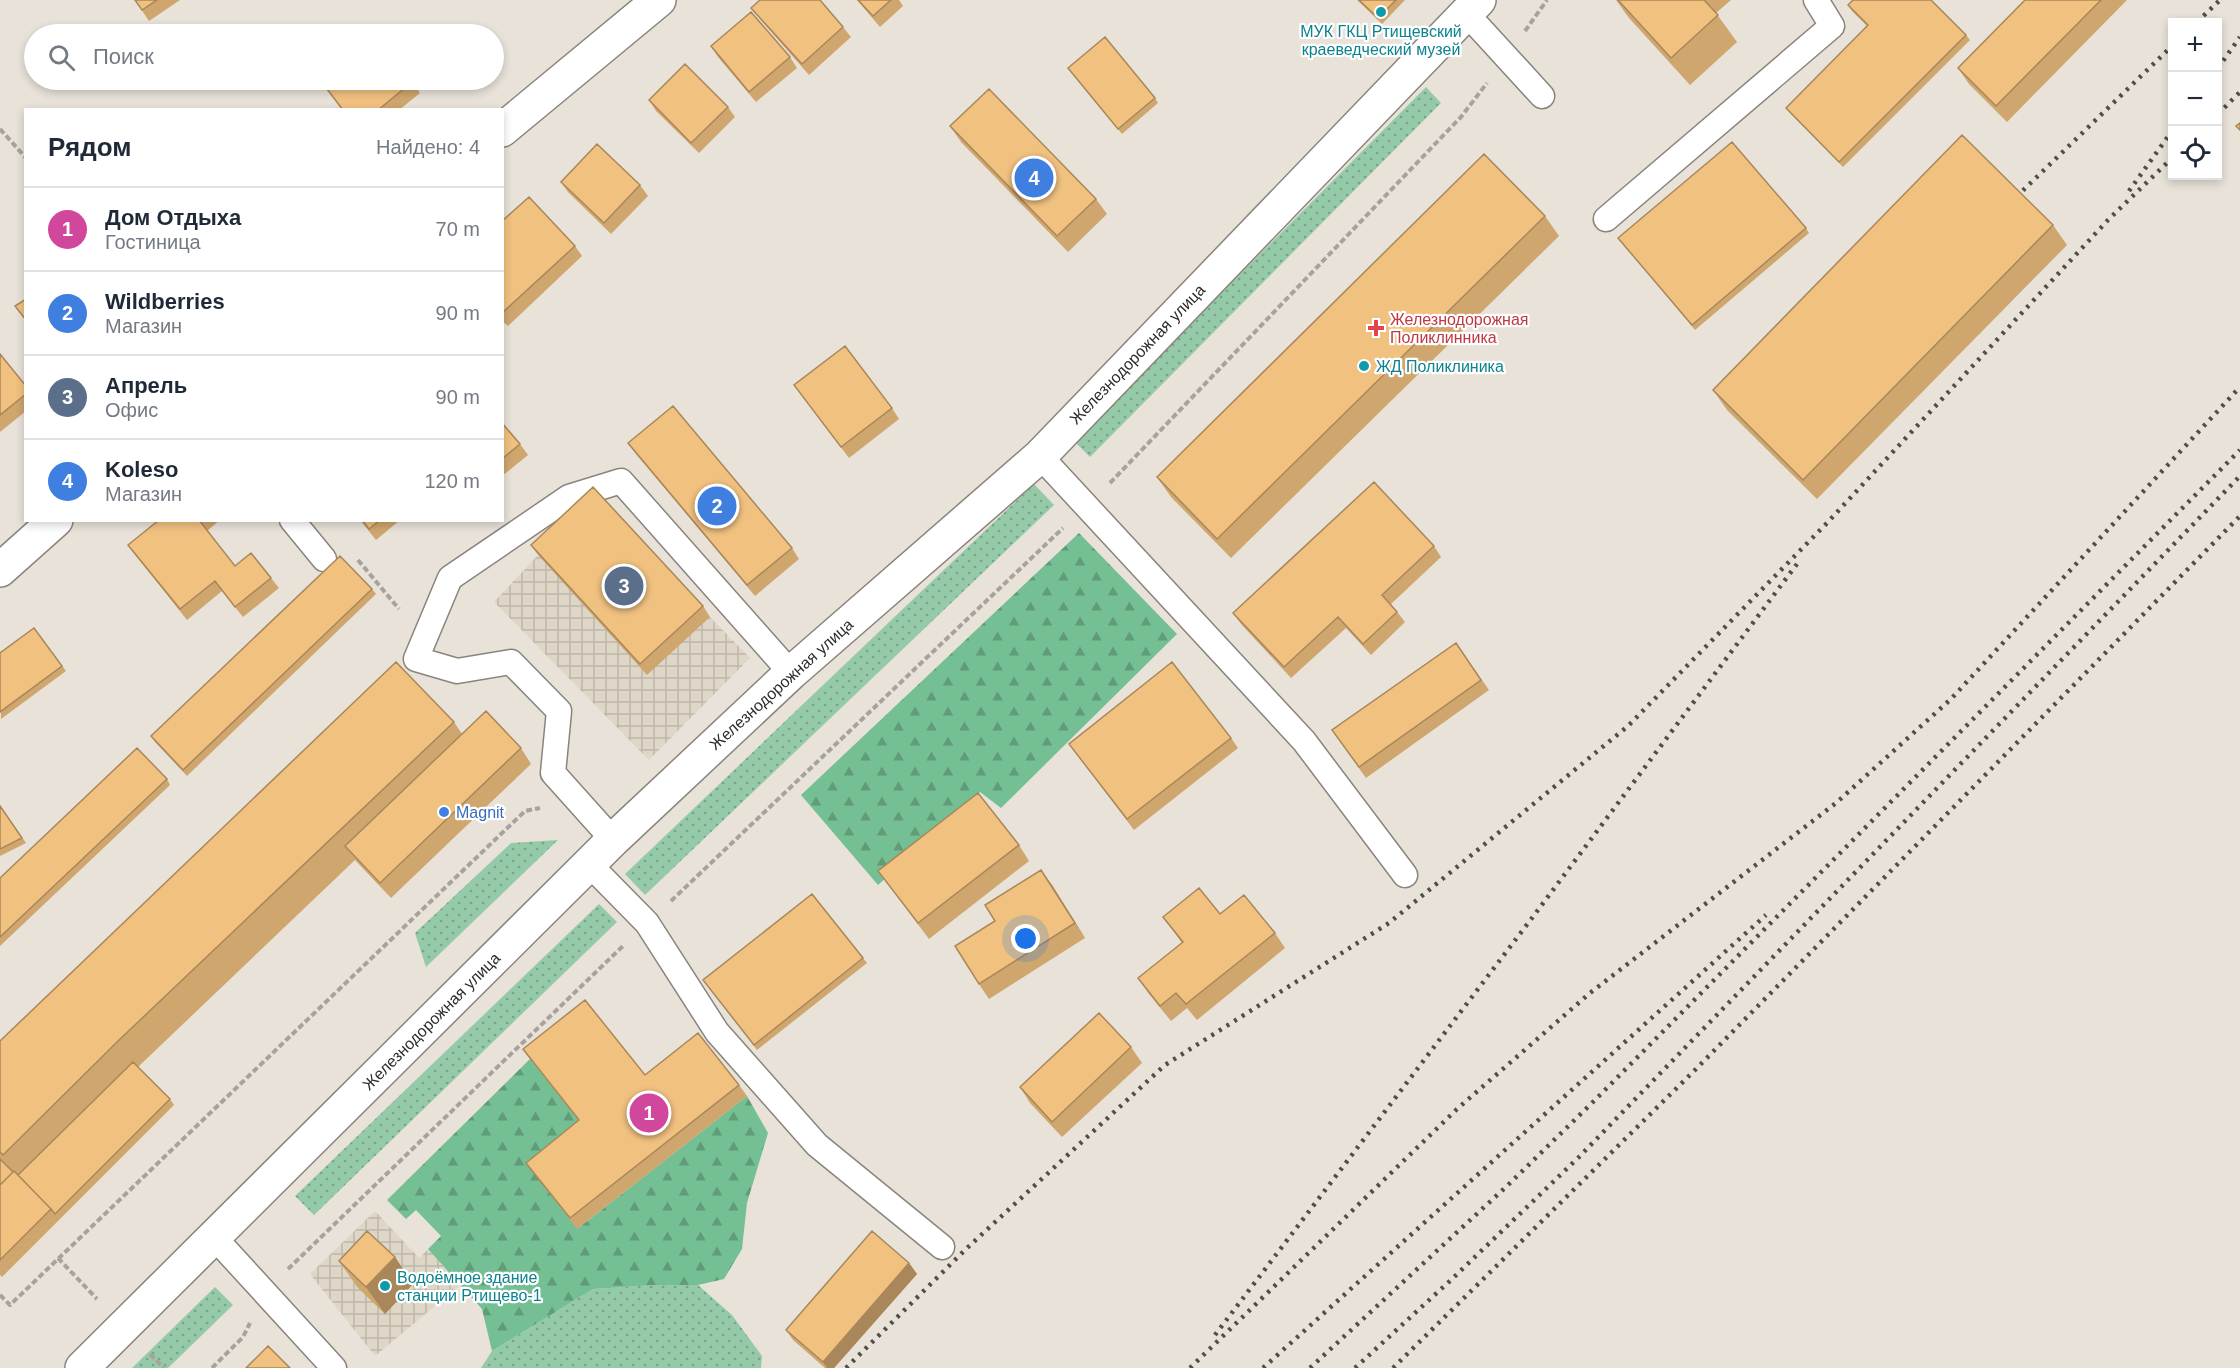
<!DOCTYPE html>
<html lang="ru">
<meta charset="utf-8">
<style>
:root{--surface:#fff;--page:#f6f6f7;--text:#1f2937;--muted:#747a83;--line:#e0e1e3;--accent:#0b8043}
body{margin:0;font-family:Helvetica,sans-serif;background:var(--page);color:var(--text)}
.controls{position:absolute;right:18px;top:18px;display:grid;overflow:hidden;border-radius:0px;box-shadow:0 3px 9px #0003}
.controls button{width:54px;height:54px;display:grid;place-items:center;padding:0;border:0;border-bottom:2px solid var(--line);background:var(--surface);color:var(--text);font:30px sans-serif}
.you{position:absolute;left:1026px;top:939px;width:21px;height:21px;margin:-15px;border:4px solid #fff;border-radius:50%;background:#1a73e8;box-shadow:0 0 0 9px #1a73e833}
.badge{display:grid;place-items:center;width:39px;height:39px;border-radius:50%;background:var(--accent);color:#fff;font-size:20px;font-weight:700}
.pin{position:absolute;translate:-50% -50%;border:3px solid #fff;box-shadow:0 2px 6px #0006}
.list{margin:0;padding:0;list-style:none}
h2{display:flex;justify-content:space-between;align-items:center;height:78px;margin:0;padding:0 24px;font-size:26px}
h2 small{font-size:20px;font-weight:400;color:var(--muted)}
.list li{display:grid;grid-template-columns:39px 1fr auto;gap:18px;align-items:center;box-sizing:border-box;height:84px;padding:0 24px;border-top:2px solid var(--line)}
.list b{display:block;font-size:22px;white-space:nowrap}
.list p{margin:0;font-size:20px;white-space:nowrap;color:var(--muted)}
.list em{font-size:20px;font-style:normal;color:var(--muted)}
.icon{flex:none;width:33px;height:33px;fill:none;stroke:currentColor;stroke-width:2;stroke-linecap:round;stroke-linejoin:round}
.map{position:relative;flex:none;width:2240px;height:1368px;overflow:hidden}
.search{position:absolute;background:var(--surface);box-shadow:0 3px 9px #0003;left:24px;top:24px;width:480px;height:66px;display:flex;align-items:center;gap:15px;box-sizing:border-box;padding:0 21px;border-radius:33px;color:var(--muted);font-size:22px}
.panel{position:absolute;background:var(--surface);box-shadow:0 3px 9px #0003;left:24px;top:108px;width:480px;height:414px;border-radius:0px}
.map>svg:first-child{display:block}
</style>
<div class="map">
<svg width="2240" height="1368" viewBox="0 0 2240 1368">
<defs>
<pattern id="industrial-grid" width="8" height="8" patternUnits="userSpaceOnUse" patternTransform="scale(1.5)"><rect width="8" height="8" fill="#ded6c6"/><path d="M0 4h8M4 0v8" fill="none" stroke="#bfb8aa"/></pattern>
<pattern id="grass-dots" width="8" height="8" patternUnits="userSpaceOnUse" patternTransform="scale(1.5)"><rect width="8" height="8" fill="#95caa9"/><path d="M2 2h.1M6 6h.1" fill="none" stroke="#7aa48a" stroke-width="1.8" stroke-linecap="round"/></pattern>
<pattern id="forest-firs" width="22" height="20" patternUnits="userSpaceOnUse" patternTransform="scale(1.5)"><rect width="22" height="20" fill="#74bf93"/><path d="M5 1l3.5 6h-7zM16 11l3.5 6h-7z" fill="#609c78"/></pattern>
</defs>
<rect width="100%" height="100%" fill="#e8e2d9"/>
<path fill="url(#industrial-grid)" d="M538,555L710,617L750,658L649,760L494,602Z
M375,1211L419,1258L428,1249L460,1285L375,1356L310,1274Z"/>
<path fill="url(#grass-dots)" d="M1426,87L1441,103L1090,457L1074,441Z
M1034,484L1054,505L645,895L625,874Z
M558,840L426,967L415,933L511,843Z
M599,904L617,922L314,1215L295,1196Z
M655,1285H698L732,1315L762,1356L761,1368H481L492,1351L593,1289Z
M215,1287L233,1305L168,1368H132Z"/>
<path fill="url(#forest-firs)" d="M1079,533L1177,634L1001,808L980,792L878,885L801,795Z
M530,1059L587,1131L577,1229L747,1096L768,1133L747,1203L742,1249L724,1279L698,1285H655L593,1289L492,1351L482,1309L428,1249L441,1236L416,1210L406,1219L387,1200Z"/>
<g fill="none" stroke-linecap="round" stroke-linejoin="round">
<defs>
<path id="service" d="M1466,13L1542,96
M1606,219L1832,26L1816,0
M1040,456L1304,741L1405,875
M292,520L324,559
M613,840L553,773L559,711L511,662L457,671L416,659L450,578L569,497L621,481L791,673
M589,864L647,923L717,1032L817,1145L942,1247
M214,1237L334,1368"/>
<path id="minor" d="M502,130L659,0
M0,570L56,520"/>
<path id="tertiary" d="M82,1368L613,840L791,673L1040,456L1479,0"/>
</defs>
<use href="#service" stroke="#89847c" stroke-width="27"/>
<use href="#minor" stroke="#89847c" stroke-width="36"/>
<use href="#tertiary" stroke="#89847c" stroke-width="36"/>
<path stroke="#a7a39c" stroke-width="4" stroke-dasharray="6 3" stroke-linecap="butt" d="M1525,31L1547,0
M0,129L26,158
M1110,483L1461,117L1487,83
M358,560L399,609
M671,901L1063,528
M58,1258L97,1299
M288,1269L624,945
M0,1295L10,1305L525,811L540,808
M150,1354L164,1368
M212,1368L243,1337L250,1323"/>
<use href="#service" stroke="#fff" stroke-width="24"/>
<use href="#minor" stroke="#fff" stroke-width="33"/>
<use href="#tertiary" stroke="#fff" stroke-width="33"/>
<path stroke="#514e4a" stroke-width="4.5" stroke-dasharray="3 6" stroke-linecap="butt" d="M2197,22L2220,0
M2218,68L2240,37
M2218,114L2240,92
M2129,191L2172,131
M2010,203L2172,46
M1215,1335L1532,918L1797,564
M846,1368L966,1249L1165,1065L1389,923L1628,726L1827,523L2108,220L2172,158
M1190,1368L1457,1109L1590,993L1836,803L1951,699L2240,387
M1263,1368L1766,915
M1310,1368L1507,1186L1594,1101L2240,450
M1355,1368L1452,1279L1578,1158L2240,476
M1393,1368L1694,1071L2240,516"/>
</g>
<path fill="#cfa66e" d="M135,0H180L149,21Z
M857,0H899L903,6L880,27Z
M1357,0H1405L1382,24Z
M1616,0H1731L1716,13L1737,42L1690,85L1629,18Z
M2025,0H2127L2007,122L1969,84L1958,68Z
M1848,5L1966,35L1970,40L1843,167L1790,113L1786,108L1867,26L1852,11Z
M751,8L843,27L851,37L809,75L759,18Z
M711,46L790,57L797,68L756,102L718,57Z
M1068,68L1155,98L1158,103L1122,134Z
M410,80L420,93L399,110H342L327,89Z
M649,100L728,107L735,117L699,153L656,111Z
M950,126L1096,199L1107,214L1068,252L961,142Z
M561,182L640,185L648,196L611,234L568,192Z
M1545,216L1559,236L1231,558L1171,497L1157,477Z
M502,221L575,246L582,256L508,326L502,321Z
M2053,225L2067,245L1817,499L1727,410L1713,390Z
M1806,228L1809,233L1695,330L1618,238Z
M0,354L26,386V411L0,432Z
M794,385L892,408L899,419L849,458Z
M502,423L520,444L528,455L502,476Z
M628,443L792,548L799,559L755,596L636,454Z
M159,520H220L207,531L235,566L271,578L279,588L243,617L222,591L187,620L136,556L128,545Z
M360,520H400L376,540Z
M531,545L703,606L710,617L647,675L538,555Z
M1434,546L1441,557L1391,604L1405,622L1371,655L1346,628L1291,678L1241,624L1233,613Z
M372,589L376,594L187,776L155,742L151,736Z
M34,628L66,671L1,719L0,653Z
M1456,643L1489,690L1366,778L1332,730Z
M454,722L462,734L521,748L531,764L391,898L355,860L138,1067L170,1099L174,1105L2,1277L0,1275V1041Z
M1231,738L1238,748L1134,830L1069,744Z
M167,779L170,785L0,946V878Z
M0,805L26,843L0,856Z
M1019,845L1029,861L929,939L878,871Z
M1052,885L1085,938L989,999L979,984Z
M1220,914L1275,933L1285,948L1197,1020L1187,1008L1171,1021L1149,994L1138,978L1182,943L1163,917Z
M863,958L867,963L757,1050L707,985Z
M1131,1047L1142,1063L1062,1137L1030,1103L1020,1087Z
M523,1049L645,1075L739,1085L747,1096L577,1229L526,1163L579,1121Z
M395,1257L413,1284L385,1314L358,1288L339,1261Z
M909,1263L917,1274L834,1368H825L793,1340L786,1330Z"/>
<path fill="#a9875a" d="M1041,870L1052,885L1085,938L1075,923Z
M395,1257L413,1284L385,1314L366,1287Z
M909,1263L917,1274L834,1368H827L823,1362Z"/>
<path fill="#f1c180" stroke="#a9875a" stroke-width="1.5" d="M135,0H157L142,10Z
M760,0H820L843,27L802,64L751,8Z
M858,0H891L873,16Z
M1359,0H1396L1378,18Z
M1618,0H1704L1718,15L1671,58Z
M1853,0H1931L1966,35L1839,162L1786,108L1868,25L1848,5Z
M2025,0H2101L1996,106L1958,68Z
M751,12L790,57L749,92L711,46Z
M1105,37L1155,98L1118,129L1068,68Z
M685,64L728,107L691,143L649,100Z
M338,80H410L412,82L378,110H343L327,89Z
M989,89L1096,199L1057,236L950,126Z
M2240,123V130L2236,126Z
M1962,135L2053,225L1803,480L1713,390Z
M1732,142L1806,228L1692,325L1618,238Z
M597,144L640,185L604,223L561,182Z
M1484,154L1545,216L1217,539L1157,477Z
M529,197L575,246L502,313V221Z
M26,299V320L15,306Z
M845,346L892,408L841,447L794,385Z
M0,354L26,386V394L0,415Z
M673,406L792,548L747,585L628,443Z
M502,423L520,444L502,459Z
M1374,482L1434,546L1382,595L1397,612L1363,644L1338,617L1284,667L1233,613Z
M593,487L703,606L640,664L531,545Z
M159,520H199L235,566L251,553L271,578L235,607L215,581L180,609L128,545Z
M362,520H380L369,529Z
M340,556L372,589L183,770L151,736Z
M34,628L62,666L0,712V653Z
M1456,643L1481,680L1359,767L1332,730Z
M396,662L454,722L118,1041L3,1155L0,1152V1041Z
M1172,662L1231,738L1127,819L1069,744Z
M486,711L521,748L380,883L345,846Z
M137,748L167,779L0,937V878Z
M978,793L1019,845L918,923L878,871Z
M0,806L22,838L0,849Z
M1041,870L1075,923L979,984L955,946L995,921L985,905Z
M1199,888L1220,914L1244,895L1275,933L1186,1004L1176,993L1160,1006L1138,978L1183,942L1163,917Z
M812,894L863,958L754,1045L703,980Z
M585,1000L645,1075L698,1033L739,1085L570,1218L526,1163L579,1120L523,1049Z
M1099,1013L1131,1047L1052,1122L1020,1087Z
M133,1062L170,1099L55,1214L51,1209L18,1175Z
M0,1159L13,1172L0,1185Z
M14,1171L51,1209L0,1260V1185Z
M367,1231L395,1257L366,1287L339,1261Z
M872,1231L909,1263L823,1362L786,1330Z
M268,1346L290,1368H246Z"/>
<g fill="#0f9aa8" stroke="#fff" stroke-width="2">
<circle cx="1381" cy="12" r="6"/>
<circle cx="1364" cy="366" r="6"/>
<circle cx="385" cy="1286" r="6"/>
</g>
<path fill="#e0444e" stroke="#fff" stroke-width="2" d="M1373 319h6v6h6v6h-6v6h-6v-6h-6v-6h6z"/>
<circle fill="#3f7fe0" stroke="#fff" stroke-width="2" cx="444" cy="812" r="6"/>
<g text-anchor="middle" stroke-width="4.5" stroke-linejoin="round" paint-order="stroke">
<g font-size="16" fill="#0d838f" stroke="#fff" text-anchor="start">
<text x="1381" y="37" text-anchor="middle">МУК ГКЦ Ртищевский<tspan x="1381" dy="18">краеведческий музей</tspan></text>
<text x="1376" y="372">ЖД Поликлиника</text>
<text x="397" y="1283">Водоёмное здание<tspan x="397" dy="18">станции Ртищево-1</tspan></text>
</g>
<g font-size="16" fill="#be3a42" stroke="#fff" text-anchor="start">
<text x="1390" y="325">Железнодорожная<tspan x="1390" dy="18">Поликлинника</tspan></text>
</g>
<g font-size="16" fill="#2f2d2a" stroke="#fff">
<text transform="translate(1137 354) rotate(-46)" y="6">Железнодорожная улица</text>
<text transform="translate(781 684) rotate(-42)" y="6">Железнодорожная улица</text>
<text transform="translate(431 1021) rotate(-45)" y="6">Железнодорожная улица</text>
</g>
<g font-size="16" fill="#366cbe" stroke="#fff" text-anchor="start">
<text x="456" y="818">Magnit</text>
</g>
</g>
</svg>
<div class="controls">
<button>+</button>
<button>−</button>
<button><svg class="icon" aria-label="locate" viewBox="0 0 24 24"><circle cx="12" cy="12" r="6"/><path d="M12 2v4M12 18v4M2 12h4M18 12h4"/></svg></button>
</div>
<div class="you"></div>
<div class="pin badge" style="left:649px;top:1113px;background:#d1479c">1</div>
<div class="pin badge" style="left:717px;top:506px;background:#3f7fe0">2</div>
<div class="pin badge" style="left:624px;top:586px;background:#5c6f8a">3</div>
<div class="pin badge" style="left:1034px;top:178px;background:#3f7fe0">4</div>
<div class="search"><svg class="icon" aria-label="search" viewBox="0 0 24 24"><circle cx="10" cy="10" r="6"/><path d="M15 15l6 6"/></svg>Поиск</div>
<section class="panel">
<h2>Рядом<small>Найдено: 4</small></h2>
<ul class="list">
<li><span class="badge" style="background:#d1479c">1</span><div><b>Дом Отдыха</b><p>Гостиница</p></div><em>70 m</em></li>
<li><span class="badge" style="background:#3f7fe0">2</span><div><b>Wildberries</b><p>Магазин</p></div><em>90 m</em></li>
<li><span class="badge" style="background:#5c6f8a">3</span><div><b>Апрель</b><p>Офис</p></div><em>90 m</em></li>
<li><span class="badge" style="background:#3f7fe0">4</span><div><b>Koleso</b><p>Магазин</p></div><em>120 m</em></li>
</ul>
</section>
</div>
